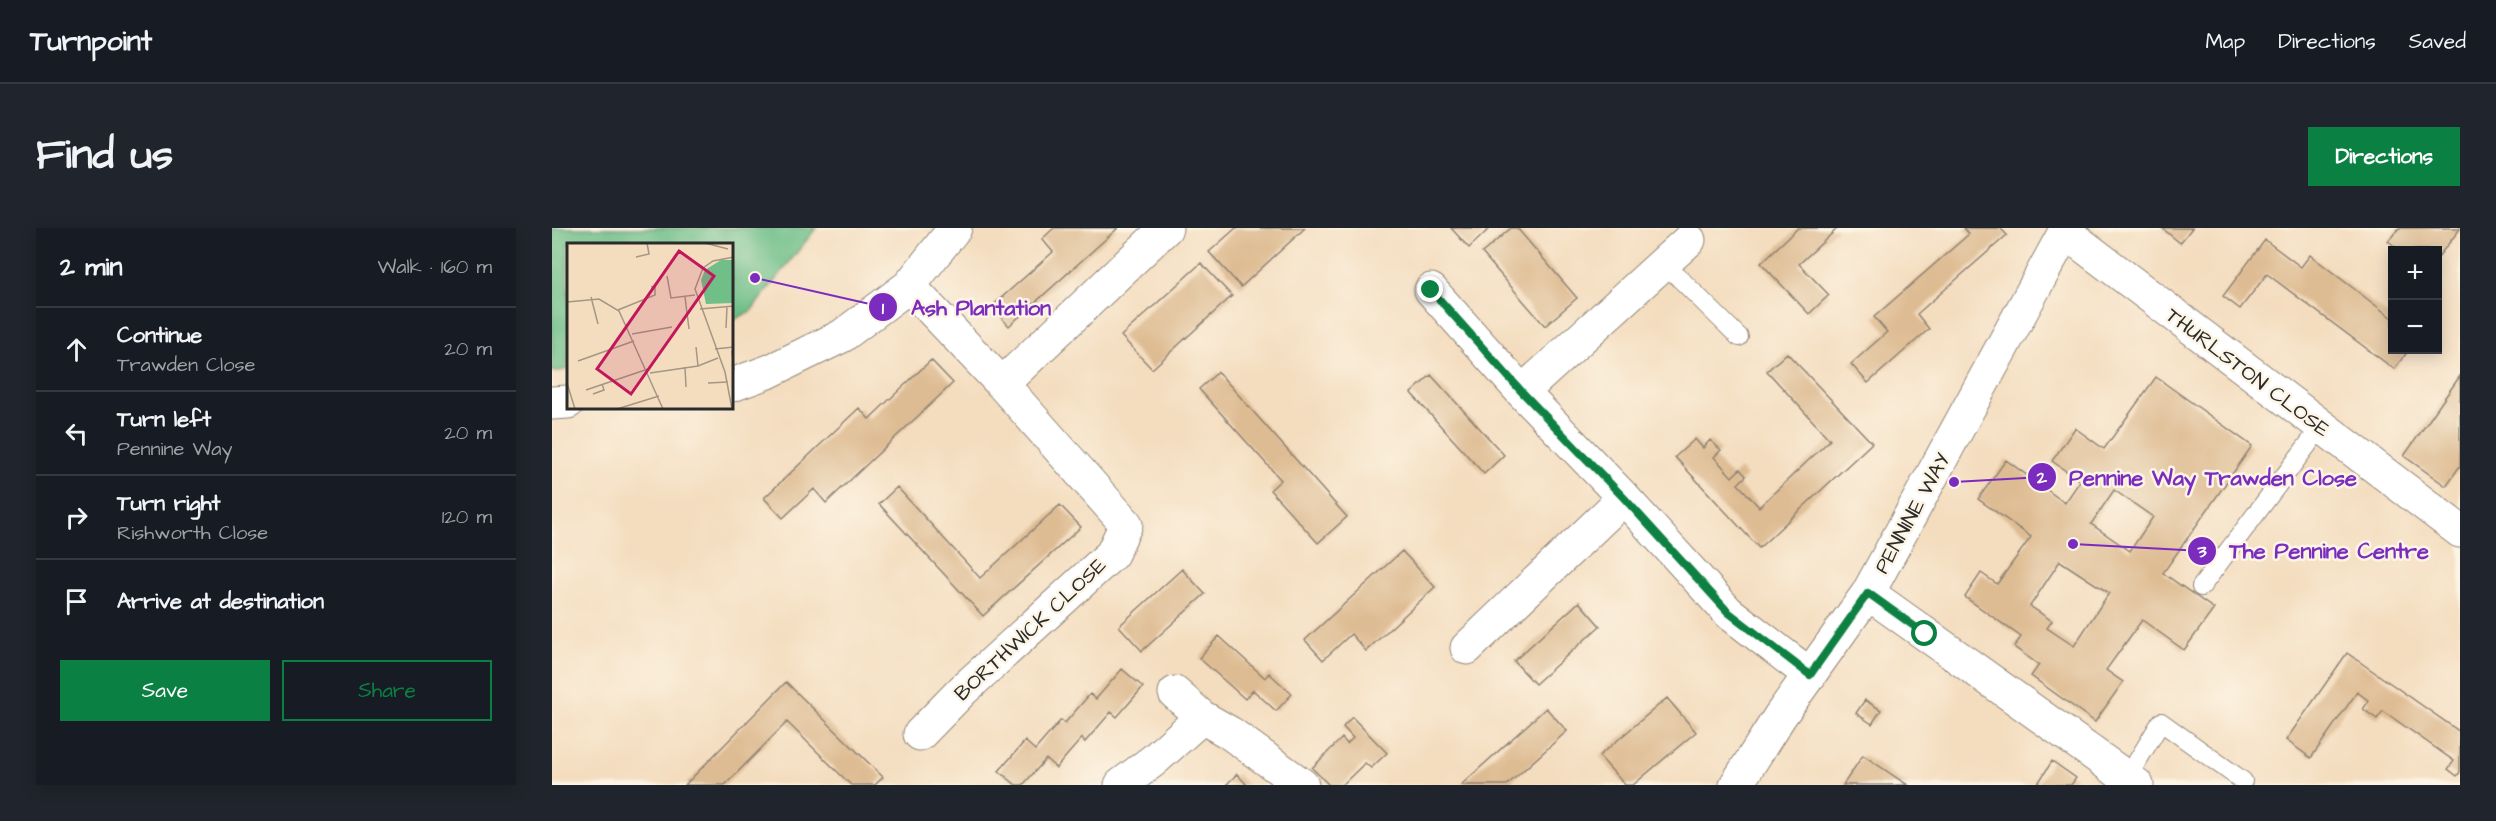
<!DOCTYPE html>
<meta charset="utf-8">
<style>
:root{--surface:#171b24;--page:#20242c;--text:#f1f3f6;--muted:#9ea1a6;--line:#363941;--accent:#0b8043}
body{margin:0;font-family:"Architects Daughter",sans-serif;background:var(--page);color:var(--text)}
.controls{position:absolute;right:18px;top:18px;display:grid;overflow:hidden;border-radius:0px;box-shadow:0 3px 15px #0003}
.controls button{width:54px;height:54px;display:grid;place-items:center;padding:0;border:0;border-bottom:2px solid var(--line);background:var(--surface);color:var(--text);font:30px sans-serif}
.stop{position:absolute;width:18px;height:18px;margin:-14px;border:4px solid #0b8043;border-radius:50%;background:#fff}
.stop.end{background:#0b8043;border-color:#fff;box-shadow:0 2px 6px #0008}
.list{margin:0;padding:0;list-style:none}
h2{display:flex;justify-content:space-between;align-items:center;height:78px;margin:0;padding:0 24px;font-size:26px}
h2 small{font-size:20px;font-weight:400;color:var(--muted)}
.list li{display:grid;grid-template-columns:39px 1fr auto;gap:18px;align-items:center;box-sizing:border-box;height:84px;padding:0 24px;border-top:2px solid var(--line)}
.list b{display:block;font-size:22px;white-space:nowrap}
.list p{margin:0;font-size:20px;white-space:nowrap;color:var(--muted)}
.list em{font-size:20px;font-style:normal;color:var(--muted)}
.actions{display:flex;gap:12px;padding:18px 24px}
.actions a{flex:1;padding:14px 0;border:2px solid var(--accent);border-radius:0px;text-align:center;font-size:21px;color:var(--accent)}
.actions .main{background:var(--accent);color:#fff}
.icon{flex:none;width:33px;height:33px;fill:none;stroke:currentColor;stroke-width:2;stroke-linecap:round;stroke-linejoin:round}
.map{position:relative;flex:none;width:1908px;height:557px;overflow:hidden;border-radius:0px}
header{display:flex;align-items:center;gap:36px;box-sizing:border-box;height:84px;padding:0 30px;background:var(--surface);border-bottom:2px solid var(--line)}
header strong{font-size:28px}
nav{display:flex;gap:33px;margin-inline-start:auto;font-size:21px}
.intro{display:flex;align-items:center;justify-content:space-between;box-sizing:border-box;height:144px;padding:0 36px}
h1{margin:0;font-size:42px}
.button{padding:15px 27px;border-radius:0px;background:var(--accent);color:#fff;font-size:21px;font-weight:700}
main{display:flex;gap:36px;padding:0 36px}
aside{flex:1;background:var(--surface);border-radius:0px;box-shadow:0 3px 15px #0003}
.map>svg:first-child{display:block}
</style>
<header>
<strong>Turnpoint</strong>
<nav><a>Map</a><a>Directions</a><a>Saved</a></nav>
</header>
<div class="intro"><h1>Find us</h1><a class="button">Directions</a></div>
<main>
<aside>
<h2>2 min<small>Walk · 160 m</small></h2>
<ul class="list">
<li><svg class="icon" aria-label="ahead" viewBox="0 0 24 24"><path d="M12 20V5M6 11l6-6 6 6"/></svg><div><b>Continue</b><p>Trawden Close</p></div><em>20 m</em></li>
<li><svg class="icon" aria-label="left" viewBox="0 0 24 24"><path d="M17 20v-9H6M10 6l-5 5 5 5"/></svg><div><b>Turn left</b><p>Pennine Way</p></div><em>20 m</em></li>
<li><svg class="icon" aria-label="right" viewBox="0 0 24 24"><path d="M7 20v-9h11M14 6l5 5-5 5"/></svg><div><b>Turn right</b><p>Rishworth Close</p></div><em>120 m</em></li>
<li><svg class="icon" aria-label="arrive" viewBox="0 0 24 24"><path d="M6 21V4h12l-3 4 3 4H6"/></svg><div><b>Arrive at destination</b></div></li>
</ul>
<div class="actions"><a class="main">Save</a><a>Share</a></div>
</aside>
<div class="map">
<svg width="1908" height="557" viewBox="0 0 1908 557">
<rect width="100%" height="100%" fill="#fcf5e5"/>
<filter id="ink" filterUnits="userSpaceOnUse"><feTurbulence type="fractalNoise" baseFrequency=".0167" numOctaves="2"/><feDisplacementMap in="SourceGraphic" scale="12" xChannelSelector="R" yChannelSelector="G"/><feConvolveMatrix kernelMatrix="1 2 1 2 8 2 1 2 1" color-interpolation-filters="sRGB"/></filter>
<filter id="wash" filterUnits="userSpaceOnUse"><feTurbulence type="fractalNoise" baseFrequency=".008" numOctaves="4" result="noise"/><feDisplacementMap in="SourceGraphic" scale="24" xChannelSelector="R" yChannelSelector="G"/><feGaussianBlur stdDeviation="1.35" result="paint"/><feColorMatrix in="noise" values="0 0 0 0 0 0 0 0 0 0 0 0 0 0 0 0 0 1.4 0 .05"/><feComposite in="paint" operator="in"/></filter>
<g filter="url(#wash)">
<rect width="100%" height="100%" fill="#f4ddbf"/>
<path fill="#70bf89" stroke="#4e755a" stroke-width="1.5" d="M0,0H264L199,83L180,93V16H16V141L4,144L0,143Z"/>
<g id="blocks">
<path fill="#debc93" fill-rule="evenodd" d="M502,0H566L457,98L439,79L501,24L490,11Z
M684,0H753L689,59L657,24Z
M899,0H936L937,1L917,20Z
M959,0H965L1025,70L993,98L930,25Z
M1246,0H1286L1247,36L1277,67L1257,86L1209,35Z
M1412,0H1448L1455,7L1365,86L1377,101L1316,155L1299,136L1335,104L1322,89L1417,6Z
M1610,0H1640L1628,15Z
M1847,0H1908V1L1886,29V22H1848L1836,13Z
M1713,12L1749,39L1758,27L1840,90V122H1857L1842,141L1715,46L1688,81L1671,68Z
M649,35L680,68L600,141L569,108Z
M1235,125L1320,215L1207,320L1123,229L1143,211L1151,220L1158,212L1169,222L1162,229L1180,249L1188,241L1194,248L1186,256L1207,279L1278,212L1215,143Z
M379,132L401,155L274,275L262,261L231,290L212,270L307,180L317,191Z
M666,144L795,289L766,315L718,262L729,252L647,161Z
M879,147L952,227L932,246L859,165Z
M1908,148V238L1894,258L1852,228Z
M1604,149L1700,218L1611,345L1662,381L1632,422L1590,392L1554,442L1571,454L1543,494L1479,448L1487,437L1462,419L1469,409L1413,369L1429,345L1445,356L1479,309L1426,271L1454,232L1513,275L1528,253L1500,233L1523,200L1552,221ZM1562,262L1601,289L1578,323L1539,296ZM1508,333L1557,365L1522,418L1495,400L1500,393L1478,378Z
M345,259L428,350L508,277L529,299L431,388L327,276Z
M850,323L883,359L814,423L799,406L771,432L753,412Z
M630,341L653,366L590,423L567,398Z
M1027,374L1048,398L983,456L962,433Z
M667,408L713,450L717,445L740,466L724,483L701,462L693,471L647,430Z
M1795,425L1908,504V544L1905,548L1896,541L1902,533L1831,483L1825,491L1811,481L1817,473L1805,464L1759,530L1734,512Z
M570,441L591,459L565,489L559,484L533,514L530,510L504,540L494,531L471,557H464L447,543L473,513L483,522L509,492L513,495L538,466L544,471Z
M234,454L331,549L323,557H299L235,494L173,557H133Z
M1115,470L1144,504L1081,557H1073L1047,528Z
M1313,472L1329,482L1320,496L1304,485Z
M994,480L1015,503L955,557H909Z
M800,489L835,525L819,540L813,535L790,557H777L760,540L790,510L795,516L801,510L791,499Z
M1311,527L1348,552L1356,557H1291Z
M1500,533L1524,550L1519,557H1485Z
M685,546L695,557H674Z"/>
</g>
</g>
<g filter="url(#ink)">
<use href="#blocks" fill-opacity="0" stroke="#908475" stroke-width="1.5"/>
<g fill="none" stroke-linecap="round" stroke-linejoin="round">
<defs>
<path id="service" d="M1112,35L1187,109
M1649,359L1769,199
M1575,550L1609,494L1691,553"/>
<path id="minor" d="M1513,4L1908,303
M357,58L450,156L574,296L560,326L411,462L368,506
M879,62L970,164L1072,270L1176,384L1258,447
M450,156L614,0
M180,157L218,143L290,108L357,58L403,0
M970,164L1137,12
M0,175L16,174
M1316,365L1585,557
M915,420L1072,270
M623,465L650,489
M569,557L602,532L650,489L678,505L750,557
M1184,557L1228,488L1316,365L1515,0"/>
</defs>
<use href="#service" stroke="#908475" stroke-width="20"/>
<use href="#minor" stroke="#908475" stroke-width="35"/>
<use href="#service" stroke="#fff" stroke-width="18"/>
<use href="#minor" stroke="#fff" stroke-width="33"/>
</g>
</g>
<g fill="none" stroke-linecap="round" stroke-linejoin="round" filter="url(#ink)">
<path stroke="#0b8043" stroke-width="8" d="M879,62L970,164L1072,270L1176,384L1258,447L1316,365L1373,406"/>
</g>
<g text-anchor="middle" stroke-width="5" stroke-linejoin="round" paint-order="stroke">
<g font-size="21" fill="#2b2b2b" stroke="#fcf5e5">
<text transform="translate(1696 144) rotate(37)" y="7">THURLSTON CLOSE</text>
<text transform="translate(1360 285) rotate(-61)" y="7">PENNINE WAY</text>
<text transform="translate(478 401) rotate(-43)" y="7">BORTHWICK CLOSE</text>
</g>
</g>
<g transform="translate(15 15)">
<rect width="166" height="166" fill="#f4ddbf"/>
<path d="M154,17H166V60L139,61L134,37L138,27Z" fill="#70bf89"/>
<path fill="none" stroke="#a49684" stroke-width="1.5" d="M138,0L161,6M69,14L82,11L80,0M100,33L104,55L128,52M24,54L31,81M118,54L122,86M0,59L32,56L52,68L96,166M133,66L167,63M51,67L88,52V43L84,44M159,85L160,64M65,91L105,84M129,104L131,123M148,106L167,104M165,108L167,127M11,118L67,98M118,124L119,144M83,130L131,123L151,115M0,140L8,166M141,140L161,139M19,147L81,126M26,151L37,147L35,141M50,166L92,153M165,166L158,129L128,46L136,25L146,18L167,14"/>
<path fill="#c2185b" fill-opacity="0.15" stroke="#c2185b" stroke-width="3" d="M112,8L147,33L64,151L30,126Z"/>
<rect width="166" height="166" fill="none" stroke="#2b2b2b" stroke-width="3"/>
</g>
<path fill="none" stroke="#7b2cbf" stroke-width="2" d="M203 50L331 79M1402 254L1490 249M1521 316L1650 323"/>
<g fill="#7b2cbf" stroke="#fcf5e5" stroke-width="2">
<circle cx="203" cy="50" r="6"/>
<circle cx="1402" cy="254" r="6"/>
<circle cx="1521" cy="316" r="6"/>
<circle cx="331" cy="79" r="15"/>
<circle cx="1490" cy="249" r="15"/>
<circle cx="1650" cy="323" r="15"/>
</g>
<g font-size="18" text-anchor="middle" font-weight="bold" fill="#fff">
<text x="331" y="86">1</text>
<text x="1490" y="255">2</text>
<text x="1650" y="329">3</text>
</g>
<g font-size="22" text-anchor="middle" font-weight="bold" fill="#7b2cbf" stroke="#fcf5e5" stroke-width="5" stroke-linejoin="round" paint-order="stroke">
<text x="429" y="87">Ash Plantation</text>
<text x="1661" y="257">Pennine Way Trawden Close</text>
<text x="1777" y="330">The Pennine Centre</text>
</g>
</svg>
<div class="controls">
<button>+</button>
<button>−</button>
</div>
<div class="stop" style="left:1373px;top:406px"></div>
<div class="stop end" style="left:879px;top:62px"></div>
</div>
</main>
